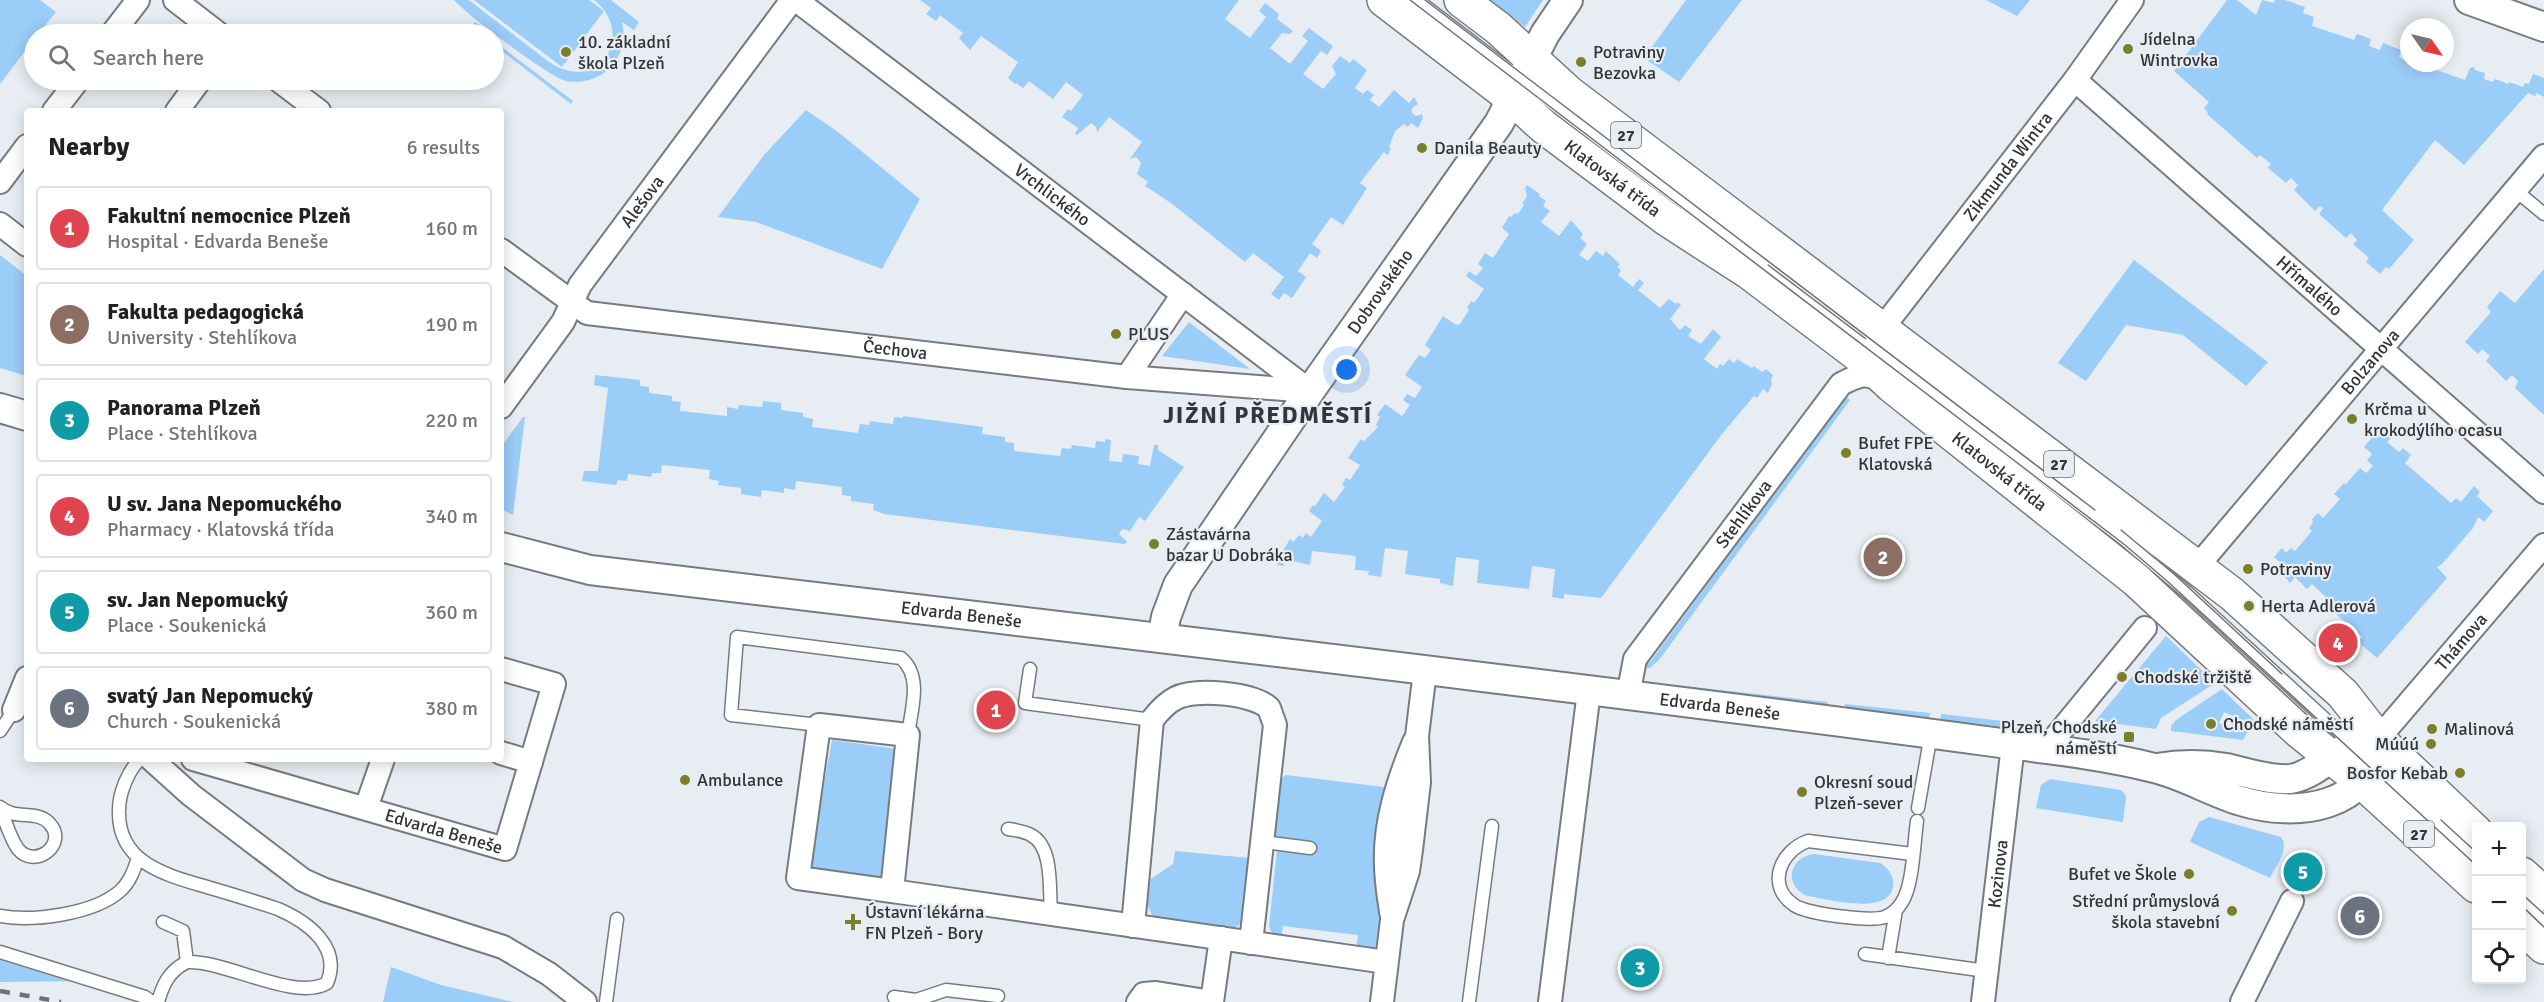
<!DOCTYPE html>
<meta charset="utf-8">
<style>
:root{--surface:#fff;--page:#f2f2f2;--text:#202124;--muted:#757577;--line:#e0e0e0;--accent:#7b7f29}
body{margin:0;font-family:Signika,sans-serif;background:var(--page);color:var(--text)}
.controls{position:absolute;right:18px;bottom:18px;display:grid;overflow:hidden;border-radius:6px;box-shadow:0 3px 15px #0003}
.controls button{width:54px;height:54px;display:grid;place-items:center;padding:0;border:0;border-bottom:2px solid var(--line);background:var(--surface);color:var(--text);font:30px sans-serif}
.compass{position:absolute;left:2400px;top:18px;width:54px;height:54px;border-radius:50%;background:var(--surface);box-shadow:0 3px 15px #0003;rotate:124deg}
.you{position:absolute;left:1347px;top:370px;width:21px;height:21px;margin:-15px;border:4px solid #fff;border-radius:50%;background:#1a73e8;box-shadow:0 0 0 9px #1a73e833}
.badge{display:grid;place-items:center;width:39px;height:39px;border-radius:50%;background:var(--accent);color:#fff;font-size:20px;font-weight:700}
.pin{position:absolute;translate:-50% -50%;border:3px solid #fff;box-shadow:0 2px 6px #0006}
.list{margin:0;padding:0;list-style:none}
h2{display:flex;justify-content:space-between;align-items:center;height:78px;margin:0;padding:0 24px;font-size:26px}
h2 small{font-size:20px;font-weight:400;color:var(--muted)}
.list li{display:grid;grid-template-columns:39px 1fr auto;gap:18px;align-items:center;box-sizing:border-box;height:84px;margin:0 12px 12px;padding:0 12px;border:2px solid var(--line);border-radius:6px}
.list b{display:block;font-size:22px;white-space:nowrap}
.list p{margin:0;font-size:20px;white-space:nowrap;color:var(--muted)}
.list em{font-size:20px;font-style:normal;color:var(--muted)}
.icon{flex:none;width:33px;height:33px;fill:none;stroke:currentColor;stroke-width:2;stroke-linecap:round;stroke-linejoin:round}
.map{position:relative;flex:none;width:2544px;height:1002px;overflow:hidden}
.search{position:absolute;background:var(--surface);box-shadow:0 3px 15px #0003;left:24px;top:24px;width:480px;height:66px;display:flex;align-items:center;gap:15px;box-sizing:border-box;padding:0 21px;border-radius:33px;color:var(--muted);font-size:22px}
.panel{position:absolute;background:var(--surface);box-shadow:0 3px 15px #0003;left:24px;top:108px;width:480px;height:654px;border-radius:6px}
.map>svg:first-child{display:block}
</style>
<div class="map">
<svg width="2544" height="1002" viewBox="0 0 2544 1002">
<rect width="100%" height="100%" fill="#e7edf2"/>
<path fill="#9bcdf9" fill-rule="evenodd" d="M0,0H40L56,12L38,34H34V39L0,84Z
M454,0H469C490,16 510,32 531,48C542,56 553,67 566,70C608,83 631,28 594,0H611L639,22L634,30L622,22C626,39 622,56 609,69C598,79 581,84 566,81C549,77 467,15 454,0Z
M474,0H589L604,11L562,67Z
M920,0H1239L1225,19L1250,38L1266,17L1259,11L1265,3L1279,14L1277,19L1293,31L1290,34L1282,33L1270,48L1290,64L1308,41L1302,36L1309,28L1333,46L1327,55L1321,51L1303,74L1323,89L1336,74L1332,66L1340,56L1350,63L1353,59L1367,70L1355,88L1363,94L1367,90L1374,95L1370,100L1379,107L1394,90L1409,103L1414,97L1418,104L1412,108V113L1416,116L1422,114L1423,118L1418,128L1411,123L1408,127L1404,124L1395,131L1389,147L1391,148L1388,155L1384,152L1360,183L1367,188L1343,225L1331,217L1312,244L1321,251L1317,258L1310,253L1298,271L1306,277L1292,298L1284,293L1279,300L1271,294L1284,277L1253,253L1245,262L1171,203L1145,186L1148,182L1137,174L1141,163L1136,157L1130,159L1142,142L1109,117L1097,132L1096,127L1091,123L1077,135L1075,134L1078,128L1062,117L1068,109L1071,111L1083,95L1066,82L1053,99L1029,81L1023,88L1016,83L1015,84L1008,78L1018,62L981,36L970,50L959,38L963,33L940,15L936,21L926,14L931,8Z
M1489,0H1543L1525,27Z
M1686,0H1742L1679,82L1644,58Z
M1986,0H2030L2017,16Z
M2227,0H2237L2256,15L2262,0L2274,3L2275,0H2285L2305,7L2303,13L2314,17L2312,26L2354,40L2357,34L2371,39L2369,46L2380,50L2383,43L2401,50L2399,57L2409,63H2417L2465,80L2470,68L2474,67L2475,70L2485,73L2484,79L2493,82L2495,79L2508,84L2509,82L2523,87L2525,83L2529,84L2533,74L2544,78V97L2537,93L2535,96L2528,93L2464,165L2435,140L2382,210L2414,240L2389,269L2386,267L2380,274L2366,262L2369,258L2353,244L2357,240L2351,233L2346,238L2319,214L2323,208L2320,206L2315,211L2294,190L2298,185L2291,178L2286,183L2268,168L2271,164L2260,155L2257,158L2207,114L2208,113L2204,108L2209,102L2174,71Z
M475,22L492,34H470L467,32Z
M494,41L573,101L571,104L494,45Z
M806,110L838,132L920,199L882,269L756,222L718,217L764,155Z
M1527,185L1540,194L1539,196L1546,201L1543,206L1550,211L1541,222L1559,236L1571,220L1583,234L1580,238L1587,244L1579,255L1588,261L1596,251L1603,256L1606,251L1620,264L1617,267L1621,270L1618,275L1633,287L1639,279L1644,283L1638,290L1660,308L1669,299L1676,304L1677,302L1681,305L1670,319L1680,330L1685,325L1692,330L1688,336L1701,344L1713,329L1721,337L1704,359L1717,369L1720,364L1723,366L1729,359L1734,363L1737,359L1752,368L1754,366L1762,372L1766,369L1773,375L1771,380L1772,384L1768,393L1763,389L1757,398L1754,396L1722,434L1601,598L1564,594V599L1552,597L1555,569L1532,566L1529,589L1477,583L1479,560L1456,557L1453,586L1440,583V579L1405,574L1408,551L1385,548L1381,577L1368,575L1369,571L1355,570L1356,556L1312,551L1310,565L1284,559V566L1278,565L1274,557L1276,553L1280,556L1290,539L1293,542L1299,535L1303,538L1306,533L1311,537L1322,521L1309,511L1313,505L1315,506L1324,493L1334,502L1345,487L1342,484L1346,478L1350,480L1360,465L1348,458L1361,439L1364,441L1378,427L1376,425L1380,417L1377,415L1385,404L1402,416L1410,405L1403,400L1407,394L1415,398L1422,387L1405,375L1419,355L1425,358L1431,350L1425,345L1443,316L1456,325L1460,324L1469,310L1467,308L1471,301L1474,303L1484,289L1466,276L1469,271L1476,276L1483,268L1478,264L1485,253L1493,258L1509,234L1502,228L1509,216L1511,217L1515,213L1518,214L1524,205L1522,204L1527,196L1525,188Z
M0,255L27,276V376L0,368Z
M2134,260L2268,362L2246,386L2183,335L2126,325L2086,381L2058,363Z
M2544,269V415L2515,388L2518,381L2512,375L2506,381L2486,361L2490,356L2482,349L2478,354L2465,342L2491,312L2487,307L2500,291L2515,303Z
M1189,322L1250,369L1162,356Z
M595,375L640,380V386L649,387V393L672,396V401L681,402L680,411L727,416V407L738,409L739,405L762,407L763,401L781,403V410L803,413V417L813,419L812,427L858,433L860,424L869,425L870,421L893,424L894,417L903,418V416L983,427L982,434L1005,437V442L1014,443V451L1060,456L1062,448L1071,449L1072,445L1095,448L1096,441L1105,442V439L1111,440L1109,461L1122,462L1123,454L1139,456L1138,464L1150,466L1154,445H1158V450L1184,467L1145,521L1139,517L1130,531L1122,529L1119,534L1127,542L1125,544L884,514L873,510L874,504L851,501V496L842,495V487L796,481L795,490L784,488V493L762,490L761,497L741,494V488L718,485L719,481L709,479L710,470L662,465L661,473H652L651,477L628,474L627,481L618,480L616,485L582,481L584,471H598L608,388L594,385Z
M1846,397L1850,400L1659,660L1650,668H1641L1645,658L1650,662Z
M523,417H525L513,515L501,509V447Z
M2388,424L2391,426L2386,432L2392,437L2387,442L2399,452L2403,448L2411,455L2405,463L2451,503L2456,498L2461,502L2474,486L2480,492L2477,496L2493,511L2484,522L2478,517L2473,528L2442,564L2437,567L2447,578L2377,658L2358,642L2362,637L2327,606L2331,602L2312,584L2307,589L2295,577L2290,583L2284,576L2288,570L2274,557L2282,548L2286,553L2291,548L2295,551L2312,531L2309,528L2313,522L2312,519L2318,513L2323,518L2340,499L2334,494L2344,483L2346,484L2360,468L2366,473L2373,466L2367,460L2372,454L2364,447L2375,434L2372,431L2377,426L2382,430Z
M2166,636L2215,683L2161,718L2156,729L2095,721Z
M1676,685L1828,702L1827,714L1674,696Z
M2222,689L2254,720L2243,740L2171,731V726L2176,720ZM2224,712L2235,717L2230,728L2219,723Z
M1845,704L1930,713L1928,726L1844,716Z
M1941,714L2013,722L2017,726V732L1940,727Z
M832,740L897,749L888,885L808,871Z
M1286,775L1392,788L1384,887L1375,951L1356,950L1358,935L1283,926L1281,941L1274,937L1269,927L1278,840L1271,833L1277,782Z
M2050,779L2121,790L2126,796L2123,822L2036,808L2041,785Z
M2209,817L2281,837C2290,849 2276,866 2270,878L2190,842L2199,822Z
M1175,851L1249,858L1255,871L1244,921L1232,930L1154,920L1146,902L1145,883L1173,864Z
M1814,854L1880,863C1888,868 1895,876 1893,887C1888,916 1828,899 1807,896C1783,885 1789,857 1814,854Z
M0,954L81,981L0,982Z
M391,967L441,985L513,1002H383Z"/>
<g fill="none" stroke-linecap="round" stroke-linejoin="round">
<defs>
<path id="service" d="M1417,0L1762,263
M2515,190L2544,214
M1869,344L2124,539L2189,594L2352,744
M1030,669L1025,703L1152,720
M819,725L731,715L737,637L901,658C923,677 911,710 908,735
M0,731L14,710
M140,759C128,771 119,793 119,810C117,863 166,875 207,887C231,894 254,901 278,909C308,922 342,947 327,983C295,1002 225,960 187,962C169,971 163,984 158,1002
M2372,762L2476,858
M0,807C15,821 38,809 50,824C68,844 35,870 18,849C10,838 5,820 0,807Z
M1918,808L1931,734
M1008,829C1015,830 1024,831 1031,835C1054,847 1049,891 1051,914
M1264,842L1310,848
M1912,854L1808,841C1780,851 1766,886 1794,905C1807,914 1870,922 1885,917C1892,914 1898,909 1902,902C1913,886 1914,842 1917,821
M1395,880L1406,796
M2522,899L2544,920
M0,916C33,922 94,914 120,891C130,882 134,870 138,858
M163,922L183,931L187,962
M0,952L145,997L152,1002
M1865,954L1986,971
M1888,958L1896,910
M894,997L916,1000L946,990L998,996
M606,1002L617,919
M1469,1002L1492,826"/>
<g id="minor">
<path d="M175,0L219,34"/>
<path id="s1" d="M796,0L1310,391"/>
<path d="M112,34L138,0"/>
<path d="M278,80L319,111"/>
<path id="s2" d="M2075,80L2544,492"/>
<path d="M54,111L78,80"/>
<path d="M177,111L200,80"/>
<path d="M0,182L27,146"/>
<path d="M0,224L27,245"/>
<path id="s3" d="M501,250L587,313L1127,377L1310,391"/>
<path id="s4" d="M1881,330L2075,80L2132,0"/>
<path d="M1127,377L1183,294"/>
<path id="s5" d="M501,407L563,322L580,285L792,0"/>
<path id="s6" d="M2196,568L2544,156"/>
<path id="s7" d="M1628,696L1635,659L1841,384C1861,374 1866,372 1886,383"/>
<path d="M14,710L27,678"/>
<path id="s8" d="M2378,739L2544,545"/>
<path d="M2045,750L2145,628"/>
<path d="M501,753L531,762"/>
<path d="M151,759L191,795L303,880L325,890L503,947L549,974L585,1002"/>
<path id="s9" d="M193,759L505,849L554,684L501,669"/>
<path d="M366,808L383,759"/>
<path d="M892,891L908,735L819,725L798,878L892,891L906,893L1386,962"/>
<path d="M1391,912C1389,897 1386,881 1386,865C1384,823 1398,781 1414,742"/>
<path d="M1133,926L1152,720C1159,711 1166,703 1176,698C1195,688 1253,693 1269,708L1275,725L1251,943"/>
<path d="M1138,1002L1144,994L1156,993L1212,1002L1221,938"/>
<path d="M1382,1002L1392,920L1408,871L1411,850L1419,782L1417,736L1425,671"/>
<path d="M1550,1002L1589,691"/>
<path id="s10" d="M1983,1002L2013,745"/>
<path d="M2242,1002L2292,901"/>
</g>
<g id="tertiary">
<path d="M2469,0L2544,27"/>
<path d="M0,408L27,416"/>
<path id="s11" d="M501,547L590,570C1063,627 1536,681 2008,744C2056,750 2107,756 2154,768C2184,775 2211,792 2241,801C2296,818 2372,809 2378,739C2348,735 2324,771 2295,778C2278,783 2245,772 2226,768C2203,764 2181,764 2157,768"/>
<path id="s12" d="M1162,638L1166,617L1178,585L1310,391L1499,123L1545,34L1568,0"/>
</g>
<g id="primary">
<path id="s13" d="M1384,0L1512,98L1544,127L1668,220L1750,273L1861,357L1892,386L2136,580L2300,732L2362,782L2476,886"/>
<path d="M1461,0L1498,28L1569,93L2232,594L2343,694L2378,739L2476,832"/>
<path d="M2522,874L2544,894"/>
<path d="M2522,927L2544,947"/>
</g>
</defs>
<use href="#service" stroke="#767b80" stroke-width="15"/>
<use href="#minor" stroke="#767b80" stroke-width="26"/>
<use href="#tertiary" stroke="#767b80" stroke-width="32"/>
<use href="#primary" stroke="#767b80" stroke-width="36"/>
<use href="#service" stroke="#fff" stroke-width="12"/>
<use href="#minor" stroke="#fff" stroke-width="22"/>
<use href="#tertiary" stroke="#fff" stroke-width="28"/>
<use href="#primary" stroke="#fff" stroke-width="33"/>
<path stroke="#6f7275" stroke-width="1.5" d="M1410,0L2125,545L2167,581L2476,865
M1425,0L2095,510
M2121,530L2174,574L2282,674
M2441,820L2476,852
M2522,894L2544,914
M2522,906L2544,927"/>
<path stroke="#6f7275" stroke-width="4.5" stroke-dasharray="10 10" stroke-linecap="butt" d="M0,991L61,1002"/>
</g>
<g fill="#7b7f29" stroke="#e7edf2" stroke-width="2">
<circle cx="2128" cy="49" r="6"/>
<circle cx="566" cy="52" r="6"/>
<circle cx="1581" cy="62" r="6"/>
<circle cx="1422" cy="148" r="6"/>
<circle cx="1116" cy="334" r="6"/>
<circle cx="2352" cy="419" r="6"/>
<circle cx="1846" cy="453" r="6"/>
<circle cx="1154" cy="544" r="6"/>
<circle cx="2248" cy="569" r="6"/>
<circle cx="2249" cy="606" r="6"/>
<circle cx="2122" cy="677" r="6"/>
<circle cx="2211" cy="724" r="6"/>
<circle cx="2432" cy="729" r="6"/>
<rect x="2123" y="731" width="12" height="12" rx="3"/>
<circle cx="2431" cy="744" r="6"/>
<circle cx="2460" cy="773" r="6"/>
<circle cx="685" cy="780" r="6"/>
<circle cx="1802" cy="792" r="6"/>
<circle cx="2189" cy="874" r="6"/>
<circle cx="2232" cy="911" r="6"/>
<path d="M850 913h6v6h6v6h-6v6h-6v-6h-6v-6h6z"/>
</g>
<g text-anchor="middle" stroke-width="4.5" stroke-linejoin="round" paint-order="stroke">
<g fill="#e7edf2" stroke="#686c6e" stroke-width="1.5">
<rect x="1611" y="122" width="30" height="26" rx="4.5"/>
<rect x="2044" y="451" width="30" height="26" rx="4.5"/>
<rect x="2404" y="821" width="30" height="26" rx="4.5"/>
</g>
<g font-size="16" font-weight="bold" fill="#323436">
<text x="1626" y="141">27</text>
<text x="2059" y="470">27</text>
<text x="2419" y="840">27</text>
</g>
<g font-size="18" fill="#323436" stroke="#e7edf2" text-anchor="start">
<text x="2140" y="45">Jídelna<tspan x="2140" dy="21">Wintrovka</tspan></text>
<text x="578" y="48">10. základní<tspan x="578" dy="21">škola Plzeň</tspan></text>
<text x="1593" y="58">Potraviny<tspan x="1593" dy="21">Bezovka</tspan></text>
<text x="1434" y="154">Danila Beauty</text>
<text x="1128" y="340">PLUS</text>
<text x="2364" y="415">Krčma u<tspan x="2364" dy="21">krokodýlího ocasu</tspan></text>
<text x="1858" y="449">Bufet FPE<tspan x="1858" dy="21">Klatovská</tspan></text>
<text x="1166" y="540">Zástavárna<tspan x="1166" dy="21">bazar U Dobráka</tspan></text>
<text x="2260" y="575">Potraviny</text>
<text x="2261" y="612">Herta Adlerová</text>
<text x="2134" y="683">Chodské tržiště</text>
<text x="2223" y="730">Chodské náměstí</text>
<text x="2117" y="733" text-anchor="end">Plzeň, Chodské<tspan x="2117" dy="21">náměstí</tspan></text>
<text x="2444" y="735">Malinová</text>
<text x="2419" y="750" text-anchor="end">Múúú</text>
<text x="2448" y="779" text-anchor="end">Bosfor Kebab</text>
<text x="697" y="786">Ambulance</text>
<text x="1814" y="788">Okresní soud<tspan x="1814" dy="21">Plzeň-sever</tspan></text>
<text x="2177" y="880" text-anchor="end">Bufet ve Škole</text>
<text x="2220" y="907" text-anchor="end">Střední průmyslová<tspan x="2220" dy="21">škola stavební</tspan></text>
<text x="865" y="918">Ústavní lékárna<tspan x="865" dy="21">FN Plzeň - Bory</tspan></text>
</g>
<g font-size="18" fill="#323436" stroke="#e7edf2">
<text dy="6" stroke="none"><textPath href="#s4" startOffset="207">Zikmunda Wintra</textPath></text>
<text dy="6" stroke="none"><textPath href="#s13" startOffset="290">Klatovská třída</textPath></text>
<text dy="6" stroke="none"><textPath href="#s1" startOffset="322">Vrchlického</textPath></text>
<text dy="6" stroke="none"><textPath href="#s5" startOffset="250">Alešova</textPath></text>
<text dy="6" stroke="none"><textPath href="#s2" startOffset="312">Hřímalého</textPath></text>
<text dy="6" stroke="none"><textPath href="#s12" startOffset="412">Dobrovského</textPath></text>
<text dy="6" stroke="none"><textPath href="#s3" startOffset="417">Čechova</textPath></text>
<text dy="6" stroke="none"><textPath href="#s6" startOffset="270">Bolzanova</textPath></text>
<text dy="6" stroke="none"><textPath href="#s13" startOffset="776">Klatovská třída</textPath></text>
<text dy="6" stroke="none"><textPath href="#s7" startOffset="219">Stehlíkova</textPath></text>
<text dy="6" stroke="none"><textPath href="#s11" startOffset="466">Edvarda Beneše</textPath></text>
<text dy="6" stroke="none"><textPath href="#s8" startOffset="128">Thámova</textPath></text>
<text dy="6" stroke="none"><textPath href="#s11" startOffset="1230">Edvarda Beneše</textPath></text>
<text dy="6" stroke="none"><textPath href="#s9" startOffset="261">Edvarda Beneše</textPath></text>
<text dy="6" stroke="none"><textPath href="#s10" startOffset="129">Kozinova</textPath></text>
</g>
<g font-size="24" font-weight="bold" letter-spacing="1.5" fill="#32373b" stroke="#e7edf2">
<text x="1268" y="423">JIŽNÍ PŘEDMĚSTÍ</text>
</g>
</g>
</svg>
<div class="controls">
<button>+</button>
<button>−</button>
<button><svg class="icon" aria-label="locate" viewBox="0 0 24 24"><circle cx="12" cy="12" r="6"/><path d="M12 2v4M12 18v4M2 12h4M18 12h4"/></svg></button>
</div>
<svg class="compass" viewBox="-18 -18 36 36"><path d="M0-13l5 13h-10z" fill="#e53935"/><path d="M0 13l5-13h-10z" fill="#757577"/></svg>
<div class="you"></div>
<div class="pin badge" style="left:996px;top:710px;background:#e0444e">1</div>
<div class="pin badge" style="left:1883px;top:557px;background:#8d6e63">2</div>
<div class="pin badge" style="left:1640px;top:968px;background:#0f9aa8">3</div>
<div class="pin badge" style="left:2338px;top:643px;background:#e0444e">4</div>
<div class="pin badge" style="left:2303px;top:872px;background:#0f9aa8">5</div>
<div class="pin badge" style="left:2360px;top:916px;background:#6b7280">6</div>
<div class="search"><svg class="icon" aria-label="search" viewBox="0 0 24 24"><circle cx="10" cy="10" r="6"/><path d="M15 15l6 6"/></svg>Search here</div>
<section class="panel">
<h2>Nearby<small>6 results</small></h2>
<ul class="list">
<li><span class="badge" style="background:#e0444e">1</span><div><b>Fakultní nemocnice Plzeň</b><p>Hospital · Edvarda Beneše</p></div><em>160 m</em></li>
<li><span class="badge" style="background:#8d6e63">2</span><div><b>Fakulta pedagogická</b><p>University · Stehlíkova</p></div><em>190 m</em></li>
<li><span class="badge" style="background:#0f9aa8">3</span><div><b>Panorama Plzeň</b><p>Place · Stehlíkova</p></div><em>220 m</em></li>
<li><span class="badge" style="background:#e0444e">4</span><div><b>U sv. Jana Nepomuckého</b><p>Pharmacy · Klatovská třída</p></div><em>340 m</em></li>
<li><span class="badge" style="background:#0f9aa8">5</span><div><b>sv. Jan Nepomucký</b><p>Place · Soukenická</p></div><em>360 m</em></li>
<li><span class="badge" style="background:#6b7280">6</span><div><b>svatý Jan Nepomucký</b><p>Church · Soukenická</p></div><em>380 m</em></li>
</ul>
</section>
</div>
